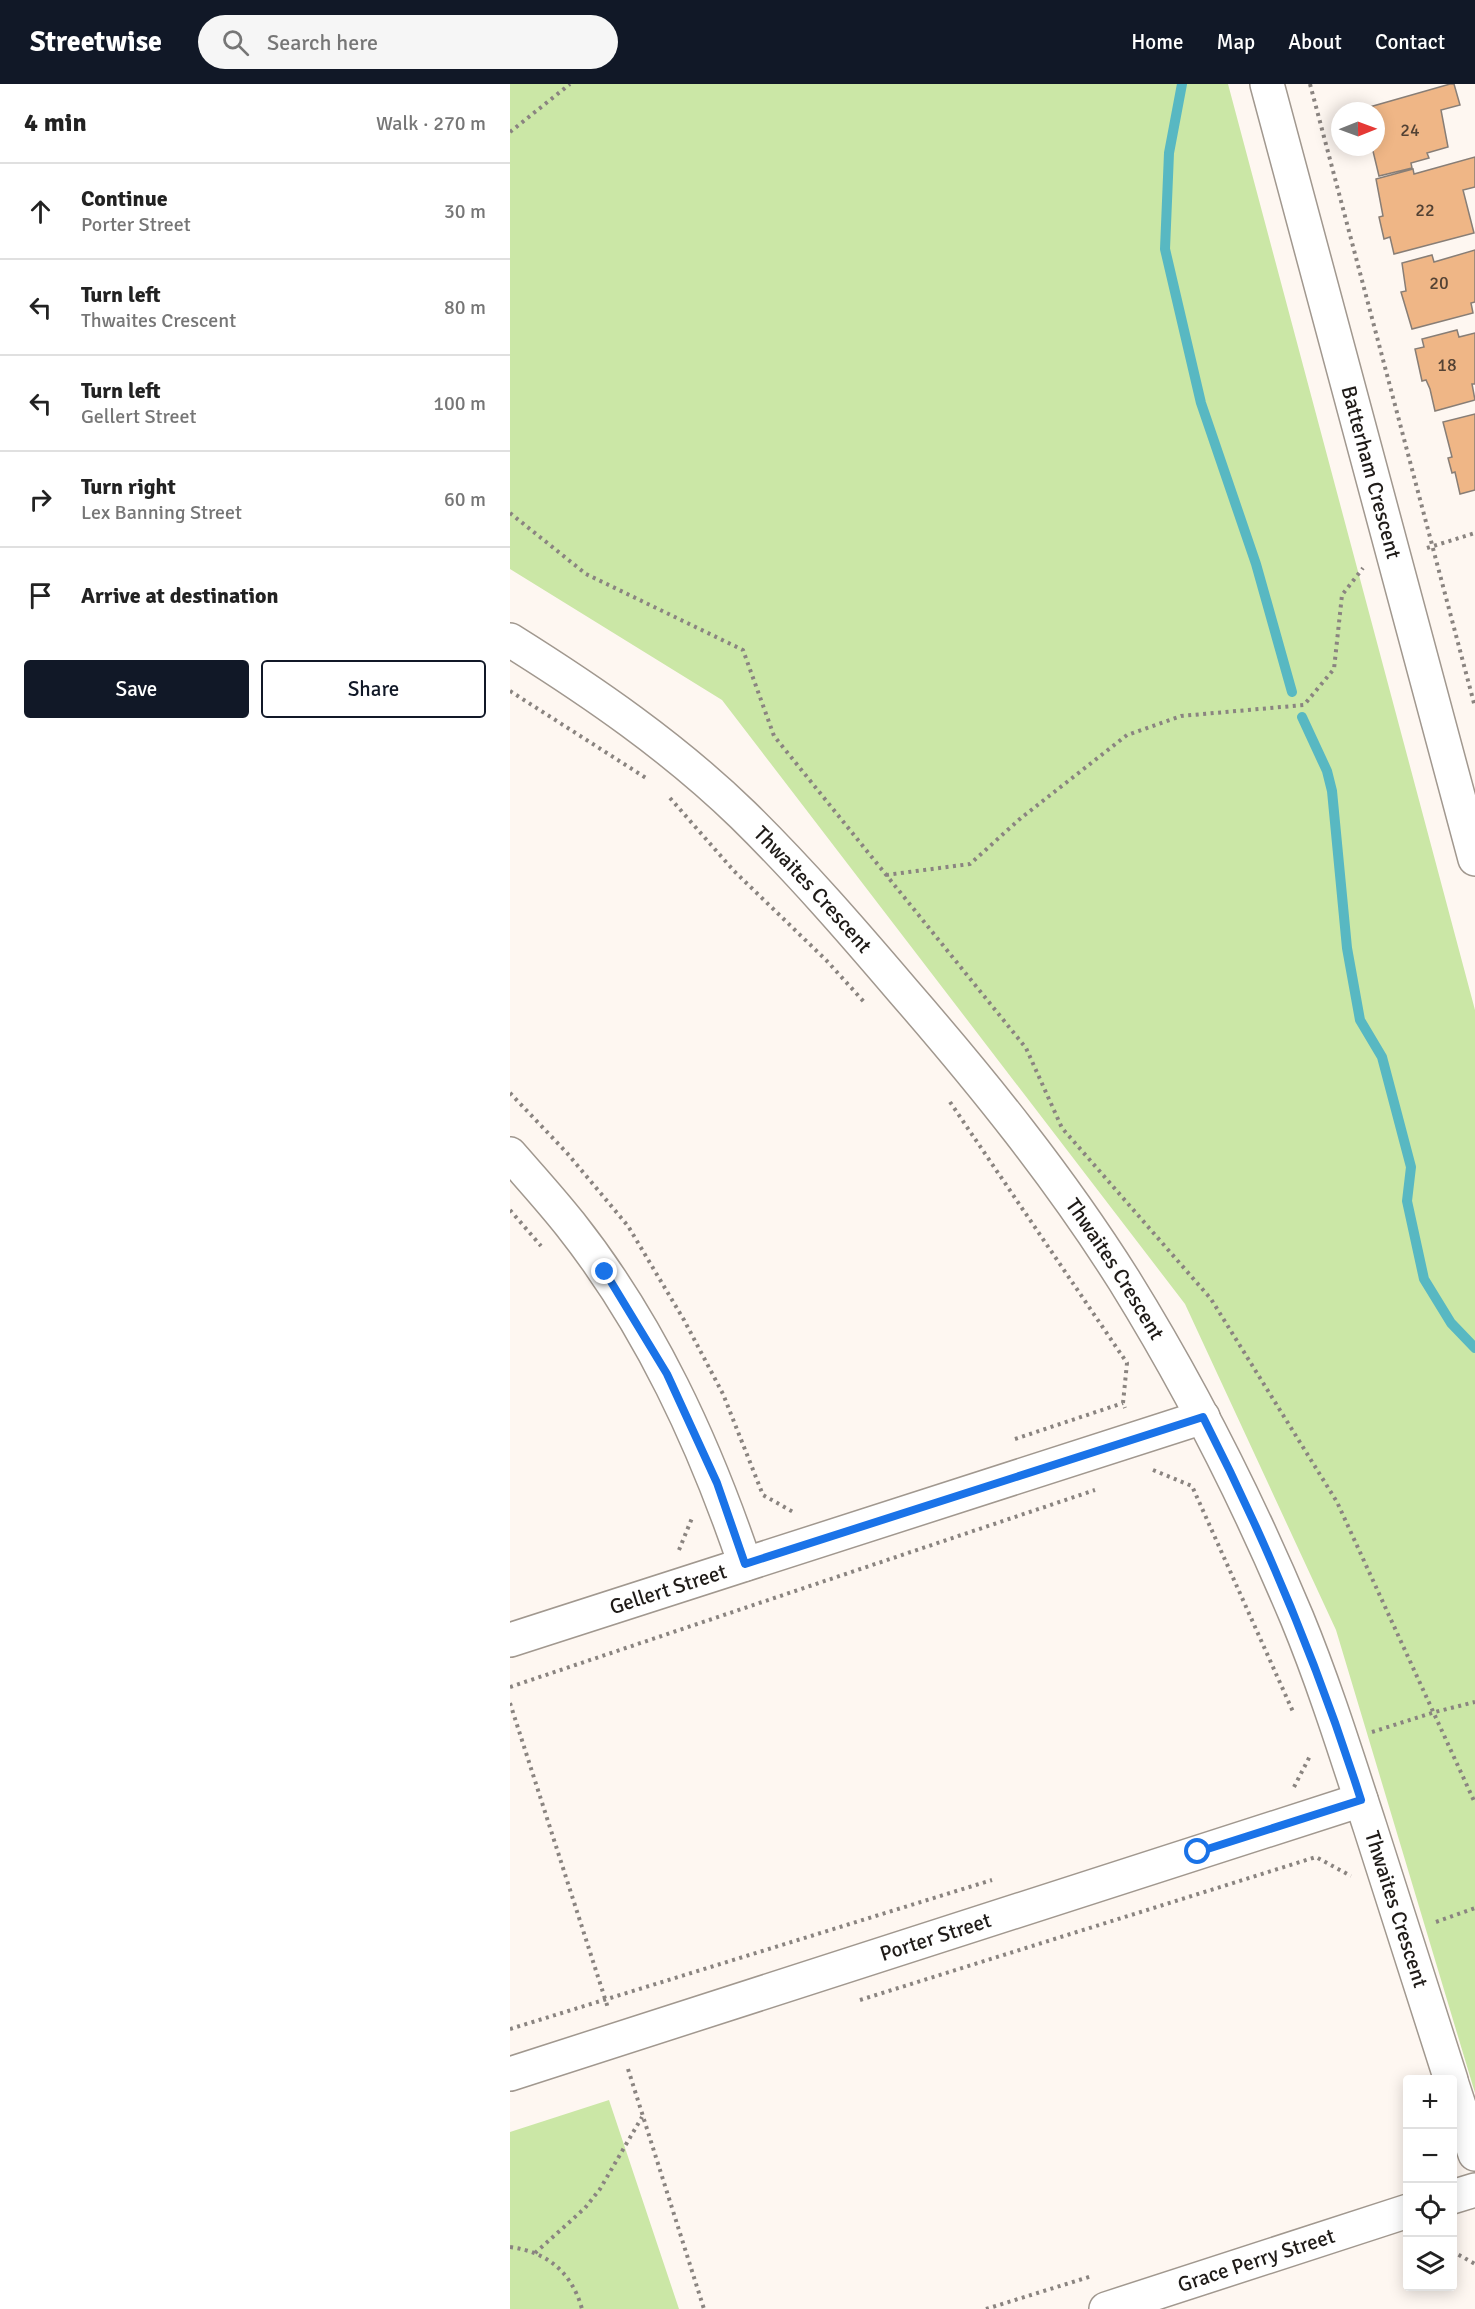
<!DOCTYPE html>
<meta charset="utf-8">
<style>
:root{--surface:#fff;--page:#f6f6f6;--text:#222;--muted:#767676;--line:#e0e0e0;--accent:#111827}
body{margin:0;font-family:Signika,sans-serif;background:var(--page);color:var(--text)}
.controls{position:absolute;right:18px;bottom:18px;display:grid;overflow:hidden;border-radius:6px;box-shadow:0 3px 15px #0003}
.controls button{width:54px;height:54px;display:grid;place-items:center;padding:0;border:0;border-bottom:2px solid var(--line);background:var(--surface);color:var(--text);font:30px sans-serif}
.compass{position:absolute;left:821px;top:18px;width:54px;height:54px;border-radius:50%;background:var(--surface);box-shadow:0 3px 15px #0003;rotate:89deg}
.stop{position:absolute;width:18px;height:18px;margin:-14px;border:4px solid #1a73e8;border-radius:50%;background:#fff}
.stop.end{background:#1a73e8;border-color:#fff;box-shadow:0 2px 6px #0008}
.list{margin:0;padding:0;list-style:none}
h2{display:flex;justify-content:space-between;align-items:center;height:78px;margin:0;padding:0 24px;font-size:26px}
h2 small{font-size:20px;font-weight:400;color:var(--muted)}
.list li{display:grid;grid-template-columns:39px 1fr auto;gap:18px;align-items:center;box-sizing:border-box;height:96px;padding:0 24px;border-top:2px solid var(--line)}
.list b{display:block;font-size:22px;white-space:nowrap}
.list p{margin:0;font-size:20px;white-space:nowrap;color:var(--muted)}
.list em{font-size:20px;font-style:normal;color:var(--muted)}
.actions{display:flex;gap:12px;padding:18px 24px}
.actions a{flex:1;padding:14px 0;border:2px solid var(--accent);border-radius:6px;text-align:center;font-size:21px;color:var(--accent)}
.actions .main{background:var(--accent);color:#fff}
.icon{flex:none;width:33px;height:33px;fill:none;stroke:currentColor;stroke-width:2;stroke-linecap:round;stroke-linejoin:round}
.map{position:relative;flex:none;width:965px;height:2225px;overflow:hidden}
header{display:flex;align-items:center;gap:36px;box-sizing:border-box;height:84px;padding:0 30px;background:var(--accent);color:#fff}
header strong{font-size:28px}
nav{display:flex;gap:33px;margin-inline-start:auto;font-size:21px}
.search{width:420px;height:54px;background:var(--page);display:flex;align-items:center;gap:15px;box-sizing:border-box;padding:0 21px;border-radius:33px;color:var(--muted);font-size:22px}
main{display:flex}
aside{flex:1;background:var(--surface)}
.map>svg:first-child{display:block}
</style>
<header>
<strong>Streetwise</strong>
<div class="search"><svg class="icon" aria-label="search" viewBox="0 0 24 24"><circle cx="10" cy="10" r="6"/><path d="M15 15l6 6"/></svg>Search here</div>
<nav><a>Home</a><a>Map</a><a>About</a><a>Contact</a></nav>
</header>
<main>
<aside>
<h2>4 min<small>Walk · 270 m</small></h2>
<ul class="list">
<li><svg class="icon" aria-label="ahead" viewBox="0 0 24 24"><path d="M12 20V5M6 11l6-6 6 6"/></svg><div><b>Continue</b><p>Porter Street</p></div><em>30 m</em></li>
<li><svg class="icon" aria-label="left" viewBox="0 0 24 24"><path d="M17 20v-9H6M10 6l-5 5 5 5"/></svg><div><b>Turn left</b><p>Thwaites Crescent</p></div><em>80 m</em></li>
<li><svg class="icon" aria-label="left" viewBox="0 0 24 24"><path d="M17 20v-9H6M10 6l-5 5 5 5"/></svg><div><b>Turn left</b><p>Gellert Street</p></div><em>100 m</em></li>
<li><svg class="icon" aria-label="right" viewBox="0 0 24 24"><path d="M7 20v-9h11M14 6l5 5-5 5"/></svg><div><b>Turn right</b><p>Lex Banning Street</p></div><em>60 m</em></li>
<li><svg class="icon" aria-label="arrive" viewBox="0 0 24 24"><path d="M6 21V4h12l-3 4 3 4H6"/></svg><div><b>Arrive at destination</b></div></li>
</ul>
<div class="actions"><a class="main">Save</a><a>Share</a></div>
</aside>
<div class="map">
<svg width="965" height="2225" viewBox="0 0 965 2225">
<rect width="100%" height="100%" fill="#fef7f1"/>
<path fill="#cbe7a6" d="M0,0H718L965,926V2009L826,1546L675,1220L212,616L0,485Z
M99,2016L169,2225H0V2048Z"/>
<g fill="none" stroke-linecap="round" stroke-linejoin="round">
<path stroke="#58b8c2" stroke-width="10" d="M672,0L659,69L655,165L691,319L746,480L782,608
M792,633L817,687L822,707L837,864L850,936L872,973L901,1083L897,1117L914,1195L941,1239L965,1264"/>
</g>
<path fill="#efb686" stroke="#887e76" stroke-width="1.5" d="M940,0H944L950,21L931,26L938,63L917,69L919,74L901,79L902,84L869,92L862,63H866V27L849,26Z
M965,73V103L953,106L964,149L884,170L880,153L874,155L869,133L873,132L866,95L903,85L904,90Z
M965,166V218L961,219L963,229L902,245L891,208L896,207L892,179L922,171L924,178Z
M947,246L949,253L965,249V300H962L965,316L925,327L920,305L916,296L912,297L905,265L914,263L912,255Z
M965,330V406L950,410L945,388L942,389L938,374L942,373L933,338Z"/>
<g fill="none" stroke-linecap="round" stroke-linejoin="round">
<defs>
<g id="street">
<path id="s1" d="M757,0L965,775"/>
<path id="s2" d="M0,556C83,608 163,663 233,731C290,787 342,847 394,908C473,999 549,1093 614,1196C681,1304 738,1417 787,1534C815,1602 837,1673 860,1743C887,1827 914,1911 941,1996"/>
<path d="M0,1070C20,1093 41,1116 60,1140C140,1241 194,1359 235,1480"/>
<path id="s3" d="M0,1556L693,1333"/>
<path id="s4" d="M0,1990L851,1716"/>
<path d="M942,2000L965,2070"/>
<path d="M942,2113L965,2106"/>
<path id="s5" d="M596,2225L898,2127"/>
</g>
</defs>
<use href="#street" stroke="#a1988f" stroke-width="36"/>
<path stroke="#8a8480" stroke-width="4" stroke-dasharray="3 4.5" stroke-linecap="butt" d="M800,0L965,623
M0,48L60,0
M0,429L76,490L233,566L264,652L516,964L552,1044L701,1215L827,1418L965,1719
M917,464L965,449
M0,607L136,694
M160,714L224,787L316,876L355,919
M376,791L460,780L511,734L617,651L671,632L794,621L824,585L832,511L853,484
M0,1009L57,1069L118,1142L174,1236L213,1310L253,1411L285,1429
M440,1018L617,1279L613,1319L615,1324
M0,1126L31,1162
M505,1355L613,1319
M643,1386L682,1402L784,1630
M169,1466L182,1434
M0,1603L585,1406
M0,1619L98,1924
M862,1648L925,1628L965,1618
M784,1703L801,1670
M926,1838L965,1824
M350,1916L806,1773L841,1792
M0,1945L482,1796
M118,1985L194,2225
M0,2163C38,2168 62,2189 72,2225
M942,2167L965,2180
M25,2169L75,2124L90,2105L132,2033
M476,2225L582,2192"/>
<use href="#street" stroke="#fff" stroke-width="33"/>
</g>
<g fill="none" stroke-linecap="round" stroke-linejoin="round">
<path stroke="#1a73e8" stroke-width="8" d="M95,1188L157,1290L207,1399L235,1480L693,1333C756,1456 809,1584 851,1716L688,1768"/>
</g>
<g text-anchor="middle" stroke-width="6" stroke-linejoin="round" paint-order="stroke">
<g font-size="18" fill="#534234">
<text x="900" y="52">24</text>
<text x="915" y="132">22</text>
<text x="929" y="205">20</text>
<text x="937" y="287">18</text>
</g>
<g font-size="21" fill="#1f1b18" stroke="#fff">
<text dy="7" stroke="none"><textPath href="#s1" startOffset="402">Batterham Crescent</textPath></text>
<text dy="7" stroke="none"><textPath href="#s2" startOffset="394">Thwaites Crescent</textPath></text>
<text dy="7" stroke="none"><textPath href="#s2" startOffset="880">Thwaites Crescent</textPath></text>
<text dy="7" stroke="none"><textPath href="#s3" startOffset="166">Gellert Street</textPath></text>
<text dy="7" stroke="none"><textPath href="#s2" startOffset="1582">Thwaites Crescent</textPath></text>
<text dy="7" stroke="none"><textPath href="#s4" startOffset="447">Porter Street</textPath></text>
<text dy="7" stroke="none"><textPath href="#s5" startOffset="158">Grace Perry Street</textPath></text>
</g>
</g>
</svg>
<div class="controls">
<button>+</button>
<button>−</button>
<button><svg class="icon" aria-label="locate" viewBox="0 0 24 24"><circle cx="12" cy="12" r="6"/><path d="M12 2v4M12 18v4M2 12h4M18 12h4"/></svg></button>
<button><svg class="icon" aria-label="layers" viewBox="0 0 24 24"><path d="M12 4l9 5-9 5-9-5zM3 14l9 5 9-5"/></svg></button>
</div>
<svg class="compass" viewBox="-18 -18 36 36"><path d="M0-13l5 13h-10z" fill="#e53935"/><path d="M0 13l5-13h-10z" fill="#767676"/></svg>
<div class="stop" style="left:688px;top:1768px"></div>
<div class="stop end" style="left:95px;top:1188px"></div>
</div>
</main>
